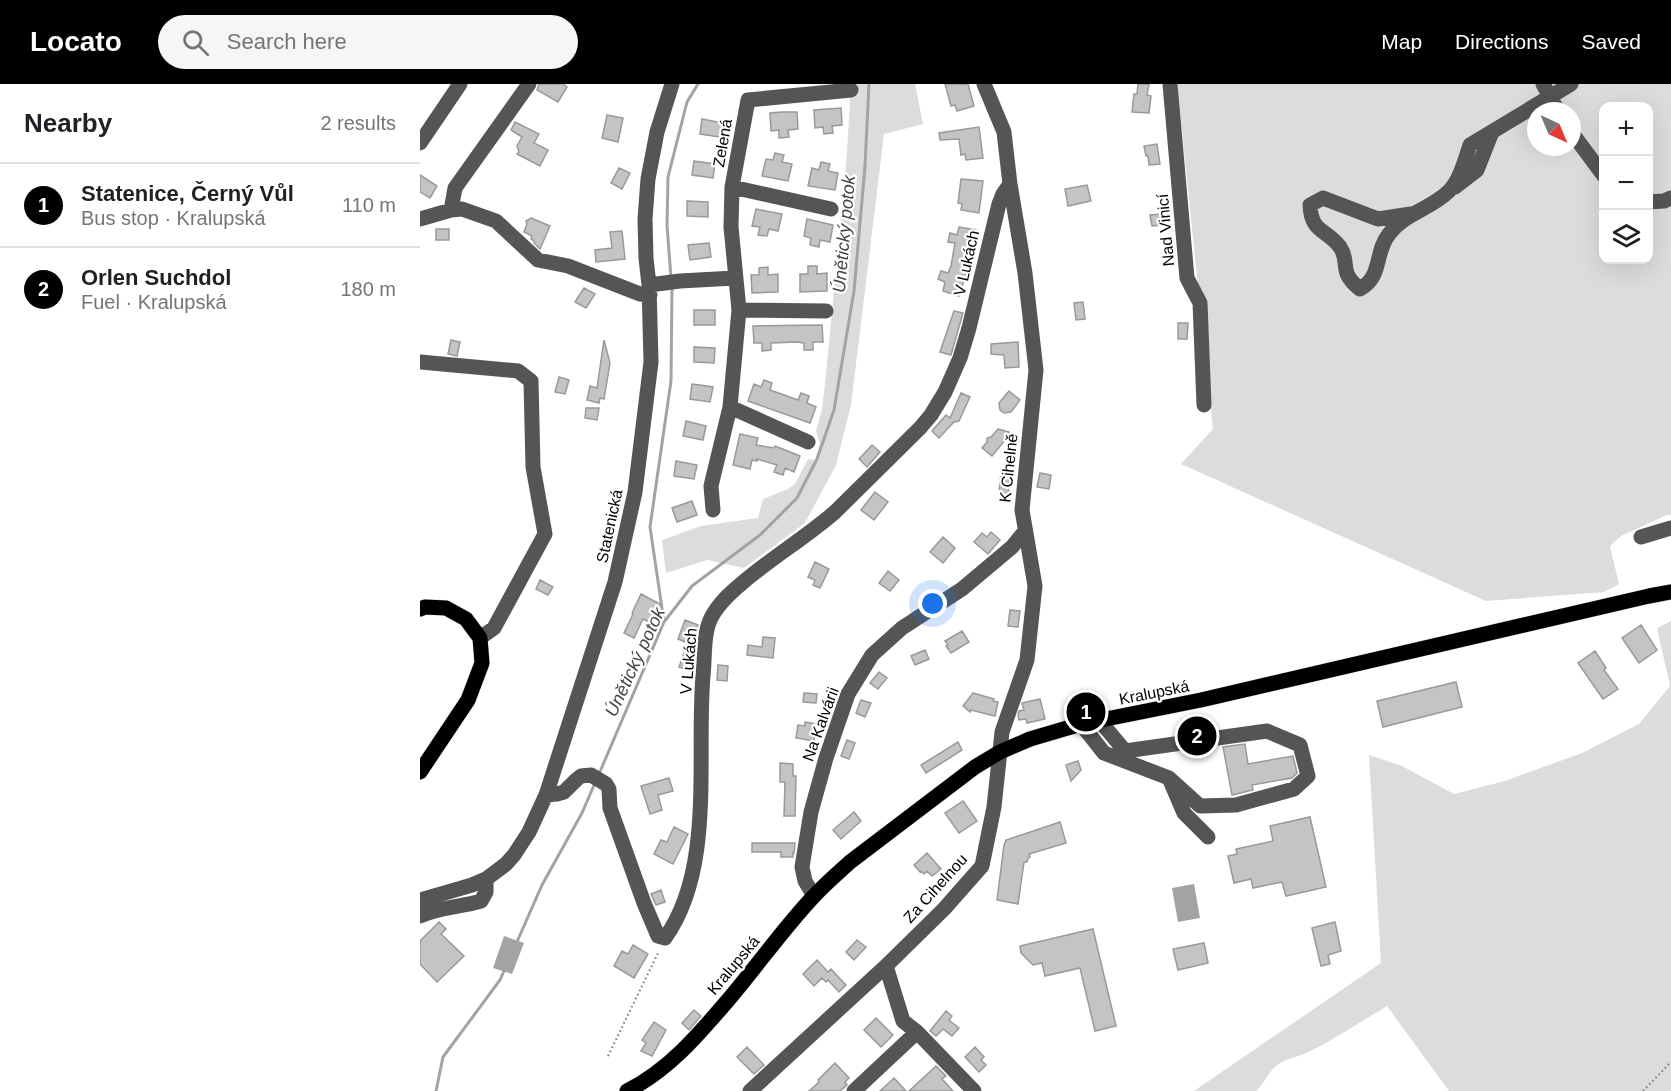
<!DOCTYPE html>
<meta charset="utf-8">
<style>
:root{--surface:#fff;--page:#f6f6f6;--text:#202124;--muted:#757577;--line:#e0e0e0;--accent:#000}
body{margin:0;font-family:Arial,sans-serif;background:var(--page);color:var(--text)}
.controls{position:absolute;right:18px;top:18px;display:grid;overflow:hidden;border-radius:12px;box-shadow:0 6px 24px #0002}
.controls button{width:54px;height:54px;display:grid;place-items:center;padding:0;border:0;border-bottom:2px solid var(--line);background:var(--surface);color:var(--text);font:30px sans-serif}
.compass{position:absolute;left:1107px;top:18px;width:54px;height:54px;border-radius:50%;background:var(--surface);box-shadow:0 6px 24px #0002;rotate:136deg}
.you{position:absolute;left:513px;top:520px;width:21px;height:21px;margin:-15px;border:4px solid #fff;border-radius:50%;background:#1a73e8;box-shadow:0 0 0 9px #1a73e833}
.badge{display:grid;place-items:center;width:39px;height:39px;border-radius:50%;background:var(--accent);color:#fff;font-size:20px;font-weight:700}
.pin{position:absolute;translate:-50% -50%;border:3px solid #fff;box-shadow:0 2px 6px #0006}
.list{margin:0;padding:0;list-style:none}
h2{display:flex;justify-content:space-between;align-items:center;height:78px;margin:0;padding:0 24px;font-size:26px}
h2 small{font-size:20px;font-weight:400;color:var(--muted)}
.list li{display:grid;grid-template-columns:39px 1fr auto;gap:18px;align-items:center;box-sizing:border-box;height:84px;padding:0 24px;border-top:2px solid var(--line)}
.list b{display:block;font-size:22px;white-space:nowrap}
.list p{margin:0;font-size:20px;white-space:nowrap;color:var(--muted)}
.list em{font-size:20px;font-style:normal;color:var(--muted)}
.icon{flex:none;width:33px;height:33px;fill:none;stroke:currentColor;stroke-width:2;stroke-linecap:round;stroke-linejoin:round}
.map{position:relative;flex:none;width:1251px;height:1007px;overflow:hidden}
header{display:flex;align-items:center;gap:36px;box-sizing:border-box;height:84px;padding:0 30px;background:var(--accent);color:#fff}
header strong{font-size:28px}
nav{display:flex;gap:33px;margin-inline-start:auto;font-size:21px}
.search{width:420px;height:54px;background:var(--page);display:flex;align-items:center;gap:15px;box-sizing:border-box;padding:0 21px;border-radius:33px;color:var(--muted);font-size:22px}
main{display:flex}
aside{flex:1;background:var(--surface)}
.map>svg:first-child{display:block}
</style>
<header>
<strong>Locato</strong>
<div class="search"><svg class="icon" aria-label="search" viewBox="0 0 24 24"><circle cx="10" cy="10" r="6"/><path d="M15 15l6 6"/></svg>Search here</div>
<nav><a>Map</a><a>Directions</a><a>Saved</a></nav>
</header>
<main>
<aside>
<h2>Nearby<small>2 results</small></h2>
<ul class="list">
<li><span class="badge">1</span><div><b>Statenice, Černý Vůl</b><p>Bus stop · Kralupská</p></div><em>110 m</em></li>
<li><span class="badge">2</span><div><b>Orlen Suchdol</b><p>Fuel · Kralupská</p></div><em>180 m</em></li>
</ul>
</aside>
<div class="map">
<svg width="1251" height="1007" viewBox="0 0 1251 1007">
<rect width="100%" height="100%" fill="#fff"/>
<path fill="#dcdcdc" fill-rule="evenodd" d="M431,0H495L503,40L464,50L431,321L416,381L385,439L324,484L287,476L246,489L242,456L281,442L338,434L343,415L368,405L375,400L388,375L395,376L400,360L396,347L402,325L406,291L427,69Z
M757,0H1251V431H1247L1201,452L1190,462L1199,500L1184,508L1066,517L761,380L793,345ZM1184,22H1228V176H1184ZM1116,27H1152V63H1116Z
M1251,537V1007H1029L967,922C940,938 914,956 886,969C878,973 868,974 860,979C847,988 846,998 836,1007H774L961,879L949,671L982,682L1034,710L1085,697L1162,669L1219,640L1250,602L1237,544Z"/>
<path fill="#a3a3a3" d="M774,800L780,834L758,838L752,804Z
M84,852L104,859L92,890L73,884Z"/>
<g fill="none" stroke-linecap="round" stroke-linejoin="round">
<path stroke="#a3a3a3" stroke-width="3" d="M251,194L247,141L248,93L267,18L278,0
M244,538L230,443L251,297L252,203
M179,690L244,538L272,502L340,451L377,414L397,375L414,326L434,207L445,82L449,0
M96,860L122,801L162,729L175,699
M16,1007L23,973L80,896L85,885"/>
</g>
<path fill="#c4c4c4" stroke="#999" stroke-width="1.5" d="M119,0H143L147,3L138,18L117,6Z
M525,0H548L554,22L537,27L535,21L531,22Z
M718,0H729L727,11L731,12L729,29L712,28L714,10H717Z
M421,24L422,41L412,42L413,49L404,50L403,43L395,44L394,26Z
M362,28H377L378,45L368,46L369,53L359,54V46L351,47L350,29Z
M187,31L203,34L198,58L182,54Z
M282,35L303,39L300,53L280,50Z
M95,38L119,50L114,59L128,66L120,82L97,70L99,68L97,62L102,53L91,46Z
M559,43L563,74L546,76L545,70L541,71L539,55L520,56L519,49Z
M737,60L740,80L729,81L728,72H726L724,62Z
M355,69L364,71L362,78L372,80L368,97L342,92L346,75L353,76Z
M274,77L295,80L293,94L272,91Z
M401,78L410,80L408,87L418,89L415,106L388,102L392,84L399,86Z
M199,84L210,89L202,105L191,99Z
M0,91L17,102L10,114L0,108Z
M541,95L563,97L559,129L541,126L542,120L538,119Z
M667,101L671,117L648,122L645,105Z
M267,117L288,118V133L267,132Z
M336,125L362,130L358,147L349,145L347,152L338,151L340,143L332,142Z
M741,130L742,141L732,142L730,131Z
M111,134L130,142L120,165L114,159V157L111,155L112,152L104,148L107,140L106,137Z
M387,135L413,141L410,158L400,156L399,163L390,161L391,154L384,152Z
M539,143L556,146L549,180L539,212L523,207L525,198L518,195L521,187L528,189L531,182L535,159L528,158L530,149L537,151Z
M16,145H29V156H16Z
M202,147L205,175L176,178L175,166L192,164L190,148Z
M289,159L291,173L270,176L268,161Z
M388,182H397V190L407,189V207L380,208V190H388Z
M348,183V191L358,190V208L332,209L331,191H339V184Z
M164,204L175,210L166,224L155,218Z
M663,218L665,235L656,236L654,219Z
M274,226H295V241H274Z
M534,227L543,229L531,271L520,268Z
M758,239H768L767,255H758Z
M402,241L403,258H393V266H384V259L376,258L351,259V266L342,267V259H334L333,242Z
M31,256L40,258L37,272L28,270Z
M184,256L190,279L184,315L180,314L179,319L167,316L170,302L177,304Z
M598,258L599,283L585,284L584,271L571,270V260Z
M274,263L295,264L294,279L274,278Z
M139,293L149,296L145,310L135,308Z
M344,296L352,299L350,306L378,316L381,309L389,312L387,319L396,323L390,339L328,317L334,300L341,303Z
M272,300L293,303L290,318L270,315Z
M589,307L600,316L591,328L584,329L580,326L579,319Z
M541,309L550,313L539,337L534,338L519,354L512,347L526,331L530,334Z
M166,324H179L177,336L165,334Z
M266,337L286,342L283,356L263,352Z
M578,345L589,348L587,354L572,372L562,364L567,358V354L571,353Z
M320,350L338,354L336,361L354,364L355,362L380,372L374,388L365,384L363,391L354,388L357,381L337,375V377L332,376L330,385L313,381Z
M452,361L460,368L447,383L439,375Z
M256,377L277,381L274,395L254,392Z
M581,389L590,390L588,411L579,410Z
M620,389L631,391L629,405L617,403Z
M455,408L468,418L454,436L441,426Z
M272,417L277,431L257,438L252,424Z
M571,448L580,456L568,470L554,458L562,449L567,453Z
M523,453L535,464L523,479L510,468Z
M395,478L409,485L400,504L393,501L395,496L388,493Z
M468,487L479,496L470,507L459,499Z
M120,496L133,503L128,511L116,505Z
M221,510L240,520L231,539L223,535L214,554L204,549L213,530L212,529Z
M590,526L600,527L598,543L588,542Z
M265,536L278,541L274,551L276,552L273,588L259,583L268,559L258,555Z
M1221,541L1237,566L1219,579L1202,554Z
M542,547L549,558L531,569L526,562L528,561L525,557Z
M343,553L355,554L353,574L327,571L328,561L342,563Z
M505,566L509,575L495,581L491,572Z
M1175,567L1186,584L1184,586L1198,605L1183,615L1158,579Z
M298,581L308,582L307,597L297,596Z
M459,588L467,594L458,605L450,599Z
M1036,598L1042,623L963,643L957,617Z
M384,609L397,610L396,619L383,618Z
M553,609L574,615L573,617L578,618L575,632L551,626L550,628L543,622Z
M620,615L625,635L607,639L606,635L599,636L598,631L599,627L604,626L602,619Z
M441,616L451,619L445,633L436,629Z
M385,638L397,640L394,657L376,654L378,641L385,642Z
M427,656L435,659L429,675L421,672Z
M538,658L542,666L506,689L501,681Z
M825,660L828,680L873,672L877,689L872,694L832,701L833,706L812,711L803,663Z
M658,677L661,686L651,697L646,681Z
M360,679L373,680V692H376L375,732H364L365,698H360Z
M249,694L253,707L238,711L242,726L230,730L221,702Z
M543,717L557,737L539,749L525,729Z
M434,728L441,737L421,755L413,746Z
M890,733L906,803L866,812L862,798L833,804L831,795L814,799L808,772L817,770L816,765L853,757L850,742Z
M640,738L646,759L609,770L610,773L608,774L607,778H604L598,820L577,816L584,761L586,756Z
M254,743L268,750L253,780L234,770L241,756L247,758Z
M332,759H375L374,769H373V773H361V768H332Z
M507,769L521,785L512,792L507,787L504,790L501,787L500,788L494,781Z
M241,806L245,818L236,821L231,810Z
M19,838L26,845L21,850L44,872L17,898L0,880V857Z
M915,838L921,867L908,871L910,880L901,882L892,844Z
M673,845L696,942L675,947L660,884L625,892L622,879L613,881L601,869L600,862Z
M437,856L446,863L434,876L426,868Z
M784,859L788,879L758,886L753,865Z
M213,861L228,870L214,894L194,882L202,867L208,870Z
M397,876L408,888L411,885L426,901L419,908L408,896L406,898L402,894L394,902L383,890Z
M274,926L281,932L269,946L262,939Z
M526,927L532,932L529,936L539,944L532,952L523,945L516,952L510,947Z
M456,934L473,951L461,963L444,946Z
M234,938L246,946L232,972L221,967L226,959L222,956Z
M327,963L344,981L334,990L317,973Z
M555,963L564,973L561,976L566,981L559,988L545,973Z
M415,979L429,994L425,998L427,1001L420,1007H389L399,998L398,996Z
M516,982L526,992L522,995L533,1007H489Z
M474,994L486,1007H460L471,997Z"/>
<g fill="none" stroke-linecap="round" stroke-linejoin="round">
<defs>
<path id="major" d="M0,525L5,523L26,524L46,535L60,554L62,579L48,616L0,688
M207,1007C249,986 279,950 309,915C337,882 363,845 393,813C405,800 418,789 430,778L555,683L580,668L610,655L661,640L781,616L1229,512L1251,508"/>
</defs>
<use href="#major" stroke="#dbdbdb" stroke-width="16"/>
<path stroke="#777" stroke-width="2" stroke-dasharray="1.5 3" stroke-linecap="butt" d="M188,972L239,867
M1223,1007L1251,978"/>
<path stroke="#555" stroke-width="15" d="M750,0L767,194L780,219L784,321
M1123,0L1138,27
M1152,49L1184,92
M0,59L40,0
M312,103L411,125
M1035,103L1057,86L1072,48
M1228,118L1244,117L1251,114
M31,126L35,104L109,0
M991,130L958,135L903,114L890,121C891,149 907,145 920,163C931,179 917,187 940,205C963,192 954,169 969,150C985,129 1011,125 1029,107C1040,96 1045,76 1050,61L1151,0
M0,135L31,126L42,125L76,137L118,176L148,182L220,210L230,211
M229,201L260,197L315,194
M319,226L406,227
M0,278L98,287L111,297L113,383L125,450L74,544L60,554
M310,323L388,358
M293,426L291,402L310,323L319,226L311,143L312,103L328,16L431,6
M1221,453L1251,444
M680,637L705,667L847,647L880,661L888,692L874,705L816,721L780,722L749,694
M661,640L684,669L749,694L764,729L788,753
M126,711L137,710L144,708L156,696L161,692L171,691L186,700L189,705L190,724L224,819L238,852L245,854C295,784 276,674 283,592C285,574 283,550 291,534C298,520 309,510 321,500C351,474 385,454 415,428L500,344L511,331L525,308L540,274L549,244L579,120L583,110L590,100
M394,812L385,797L382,783L391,728L406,674L428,610L452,571L482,544L542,505L592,463L605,447
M0,816L52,801L66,795L86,780L94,771L109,748L126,711L195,498L215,408L231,278L229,201L226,174L225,135L228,95L237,48L252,0
M0,832C19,823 41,823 61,817L66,808V795
M466,882L483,937L497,948L554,1007
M330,1007L466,882L524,825L562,782L574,723L582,648L607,576L615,502L602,426L616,286L605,189L590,100L584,48L564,0
M434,1007L497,948"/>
<use href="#major" stroke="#000" stroke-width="15"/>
</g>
<g text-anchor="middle" stroke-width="4.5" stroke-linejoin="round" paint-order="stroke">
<g font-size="16" fill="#000" stroke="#fff">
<text transform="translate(302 59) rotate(-80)" y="6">Zelená</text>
<text transform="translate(745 146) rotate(-95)" y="6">Nad Vinicí</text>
<text transform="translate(546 179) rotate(-77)" y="6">V Lukách</text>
<text transform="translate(588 384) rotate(-84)" y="6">K Cihelně</text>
<text transform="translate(189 442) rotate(-78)" y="6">Statenická</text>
<text transform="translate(268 577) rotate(-85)" y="6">V Lukách</text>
<text transform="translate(734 608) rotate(-11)" y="6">Kralupská</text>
<text transform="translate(400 640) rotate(-70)" y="6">Na Kalvárii</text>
<text transform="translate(515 804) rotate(-48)" y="6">Za Cihelnou</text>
<text transform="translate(313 881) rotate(-50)" y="6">Kralupská</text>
</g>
<g font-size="18" font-style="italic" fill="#444" stroke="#fff">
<text transform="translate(424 150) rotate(-85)" y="6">Únětický potok</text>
<text transform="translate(215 578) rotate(-65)" y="6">Únětický potok</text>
</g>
</g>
</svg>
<div class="controls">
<button>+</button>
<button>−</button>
<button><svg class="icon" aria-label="layers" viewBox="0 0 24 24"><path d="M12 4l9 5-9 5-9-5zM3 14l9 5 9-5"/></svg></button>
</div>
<svg class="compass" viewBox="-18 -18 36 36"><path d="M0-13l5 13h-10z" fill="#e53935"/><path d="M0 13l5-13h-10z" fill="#757577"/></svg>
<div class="you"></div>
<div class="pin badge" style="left:666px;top:628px">1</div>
<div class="pin badge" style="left:777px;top:652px">2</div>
</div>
</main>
